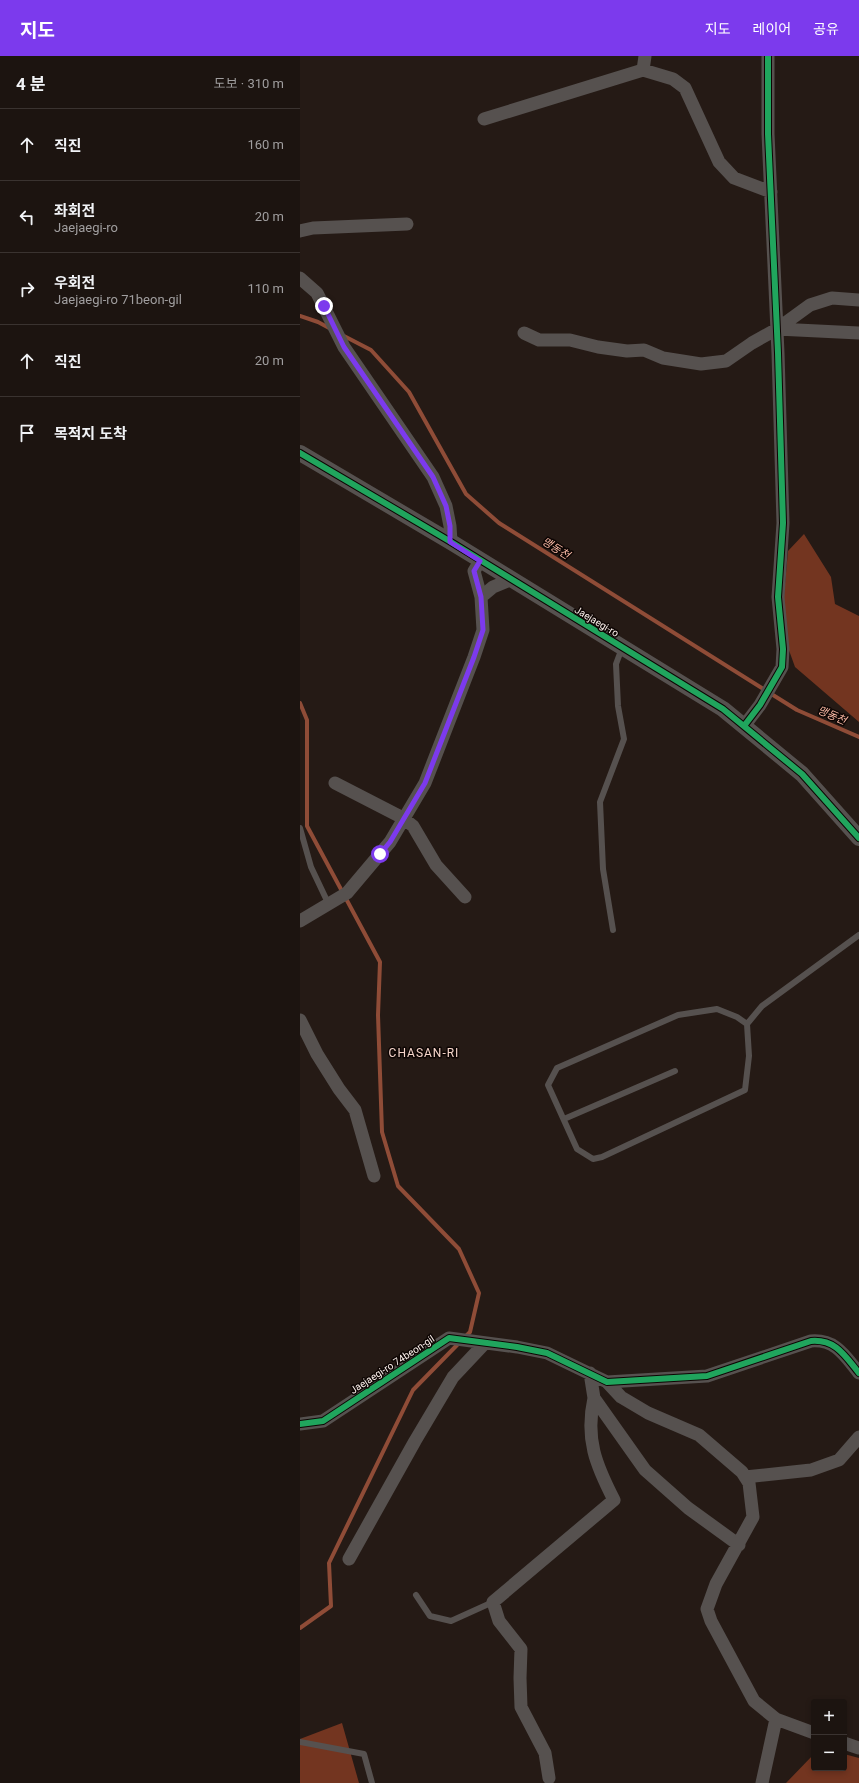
<!DOCTYPE html>
<html lang="ko">
<meta charset="utf-8">
<style>
:root{--surface:#1c1410;--page:#29211e;--text:#f1f3f6;--muted:#a09e9f;--line:#3a3330;--accent:#7c3aed}
body{margin:0;font-family:Roboto,"Noto Sans KR",sans-serif;background:var(--page);color:var(--text)}
.controls{position:absolute;right:12px;bottom:12px;display:grid;overflow:hidden;border-radius:4px;box-shadow:0 2px 6px #0003}
.controls button{width:36px;height:36px;display:grid;place-items:center;padding:0;border:0;border-bottom:1px solid var(--line);background:var(--surface);color:var(--text);font:20px sans-serif}
.stop{position:absolute;width:12px;height:12px;margin:-9px;border:3px solid #7c3aed;border-radius:50%;background:#fff}
.stop.end{background:#7c3aed;border-color:#fff;box-shadow:0 1px 4px #0008}
.list{margin:0;padding:0;list-style:none}
h2{display:flex;justify-content:space-between;align-items:center;height:52px;margin:0;padding:0 16px;font-size:17px}
h2 small{font-size:13px;font-weight:400;color:var(--muted)}
.list li{display:grid;grid-template-columns:26px 1fr auto;gap:12px;align-items:center;box-sizing:border-box;height:72px;padding:0 16px;border-top:1px solid var(--line)}
.list b{display:block;font-size:15px;white-space:nowrap}
.list p{margin:0;font-size:13px;white-space:nowrap;color:var(--muted)}
.list em{font-size:13px;font-style:normal;color:var(--muted)}
.icon{flex:none;width:22px;height:22px;fill:none;stroke:currentColor;stroke-width:2;stroke-linecap:round;stroke-linejoin:round}
.map{position:relative;flex:none;width:559px;height:1727px;overflow:hidden}
header{display:flex;align-items:center;gap:24px;box-sizing:border-box;height:56px;padding:0 20px;background:var(--accent);color:#fff}
header strong{font-size:19px}
nav{display:flex;gap:22px;margin-inline-start:auto;font-size:14px}
main{display:flex}
aside{flex:1;background:var(--surface)}
.map>svg:first-child{display:block}
</style>
<header>
<strong>지도</strong>
<nav><a>지도</a><a>레이어</a><a>공유</a></nav>
</header>
<main>
<aside>
<h2>4 분<small>도보 · 310 m</small></h2>
<ul class="list">
<li><svg class="icon" aria-label="ahead" viewBox="0 0 24 24"><path d="M12 20V5M6 11l6-6 6 6"/></svg><div><b>직진</b></div><em>160 m</em></li>
<li><svg class="icon" aria-label="left" viewBox="0 0 24 24"><path d="M17 20v-9H6M10 6l-5 5 5 5"/></svg><div><b>좌회전</b><p>Jaejaegi-ro</p></div><em>20 m</em></li>
<li><svg class="icon" aria-label="right" viewBox="0 0 24 24"><path d="M7 20v-9h11M14 6l5 5-5 5"/></svg><div><b>우회전</b><p>Jaejaegi-ro 71beon-gil</p></div><em>110 m</em></li>
<li><svg class="icon" aria-label="ahead" viewBox="0 0 24 24"><path d="M12 20V5M6 11l6-6 6 6"/></svg><div><b>직진</b></div><em>20 m</em></li>
<li><svg class="icon" aria-label="arrive" viewBox="0 0 24 24"><path d="M6 21V4h12l-3 4 3 4H6"/></svg><div><b>목적지 도착</b></div></li>
</ul>
</aside>
<div class="map">
<svg width="559" height="1727" viewBox="0 0 559 1727">
<rect width="100%" height="100%" fill="#251a15"/>
<path fill="#733520" d="M504,478L531,521L535,548L559,560V666L495,611L481,572L488,495Z
M42,1667L59,1727H0V1683Z
M514,1698V1712H544V1698L559,1702V1727H486Z"/>
<g fill="none" stroke-linecap="round" stroke-linejoin="round">
<path stroke="#8f4c37" stroke-width="4" d="M0,260L18,266L31,273
M42,279L71,294L109,336L166,438L199,467L497,654L559,681
M0,647L7,664V770L80,906L78,959L82,1076L98,1130L159,1193L179,1237L170,1276L165,1281
M0,1572L31,1550L29,1507L113,1334L160,1286"/>
<path stroke="#56514f" stroke-width="6" d="M0,772L11,811L29,849
M313,874L303,813L300,746L324,683L318,650L316,608L322,592
M447,968L437,961L417,953L378,959L257,1012L248,1029L277,1093L293,1103L302,1101L445,1034L449,1000L447,968L462,950L559,879
M264,1063L375,1015
M116,1539L130,1560L151,1565L193,1546
M0,1686L64,1698L72,1727"/>
<path stroke="#56514f" stroke-width="13" d="M343,14L345,0
M184,63L343,14L373,23L385,32L419,106L434,122L471,136
M0,175L13,172L107,168
M0,222L17,237L44,291L133,421L146,450L150,470L151,486
M477,273L559,277
M224,277L239,284H270L298,291L327,295L344,294L363,302L401,308L426,305L452,287L477,273L510,249L532,242L559,244
M181,541L193,531L210,524
M444,670L460,649L482,611L483,593L478,541L483,467L478,297L468,78V0
M35,727L103,762L113,770L136,809L165,841
M0,865L47,837L90,786L125,727L174,601L183,574L181,541L174,515L180,505
M0,964L17,998L39,1033L55,1054L74,1120
M290,1317L294,1342L345,1414L388,1452L439,1489
M307,1326L321,1341L348,1357L399,1379L442,1416L449,1427L453,1461L416,1528L407,1553L411,1565L454,1645L476,1663L514,1677
M0,1368L23,1365L149,1282L217,1291L247,1297L307,1326L407,1320L511,1285C536,1283 545,1300 559,1317
M445,1421L511,1414L539,1404L559,1381
M49,1503L115,1385L153,1321L185,1287
M544,1687L559,1692
M249,1722L245,1697L221,1651L220,1622L221,1593L199,1565L193,1546L314,1444C296,1409 285,1383 294,1342
M462,1727L476,1663"/>
<path stroke="#56514f" stroke-width="16" d="M0,397L151,486L423,653L502,718L559,782"/>
<defs>
<path id="cycleway" d="M0,397L151,486L423,653L502,718L559,782
M444,670L460,649L482,611L483,593L478,541L483,467L478,297L468,78V0
M0,1368L23,1365L149,1282L217,1291L247,1297L307,1326L407,1320L511,1285C536,1283 545,1300 559,1317"/>
</defs>
<use href="#cycleway" stroke="#0d0503" stroke-width="8"/>
<use href="#cycleway" stroke="#20a55d" stroke-width="6"/>
</g>
<g fill="none" stroke-linecap="round" stroke-linejoin="round">
<path stroke="#7c3aed" stroke-width="5" d="M24,250L44,291L133,421L146,450L150,470V486L180,505L174,515L181,541L183,574L174,601L125,727L90,786L80,798"/>
</g>
<g text-anchor="middle" stroke-width="3" stroke-linejoin="round" paint-order="stroke">
<g font-size="10" fill="#fef2ed" stroke="#0d0503">
<text transform="translate(297 565) rotate(31)" y="4">Jaejaegi-ro</text>
<text transform="translate(92 1308) rotate(-33)" y="4">Jaejaegi-ro 74beon-gil</text>
</g>
<g font-size="11" font-style="italic" fill="#f9b9a5" stroke="#0d0503">
<text transform="translate(256 492) rotate(32)" y="4">맹동천</text>
<text transform="translate(532 659) rotate(23)" y="4">맹동천</text>
</g>
<g font-size="12" letter-spacing="1" fill="#f7d6cb" stroke="#0d0503">
<text x="124" y="1001">CHASAN-RI</text>
</g>
</g>
</svg>
<div class="controls">
<button>+</button>
<button>−</button>
</div>
<div class="stop" style="left:80px;top:798px"></div>
<div class="stop end" style="left:24px;top:250px"></div>
</div>
</main>
